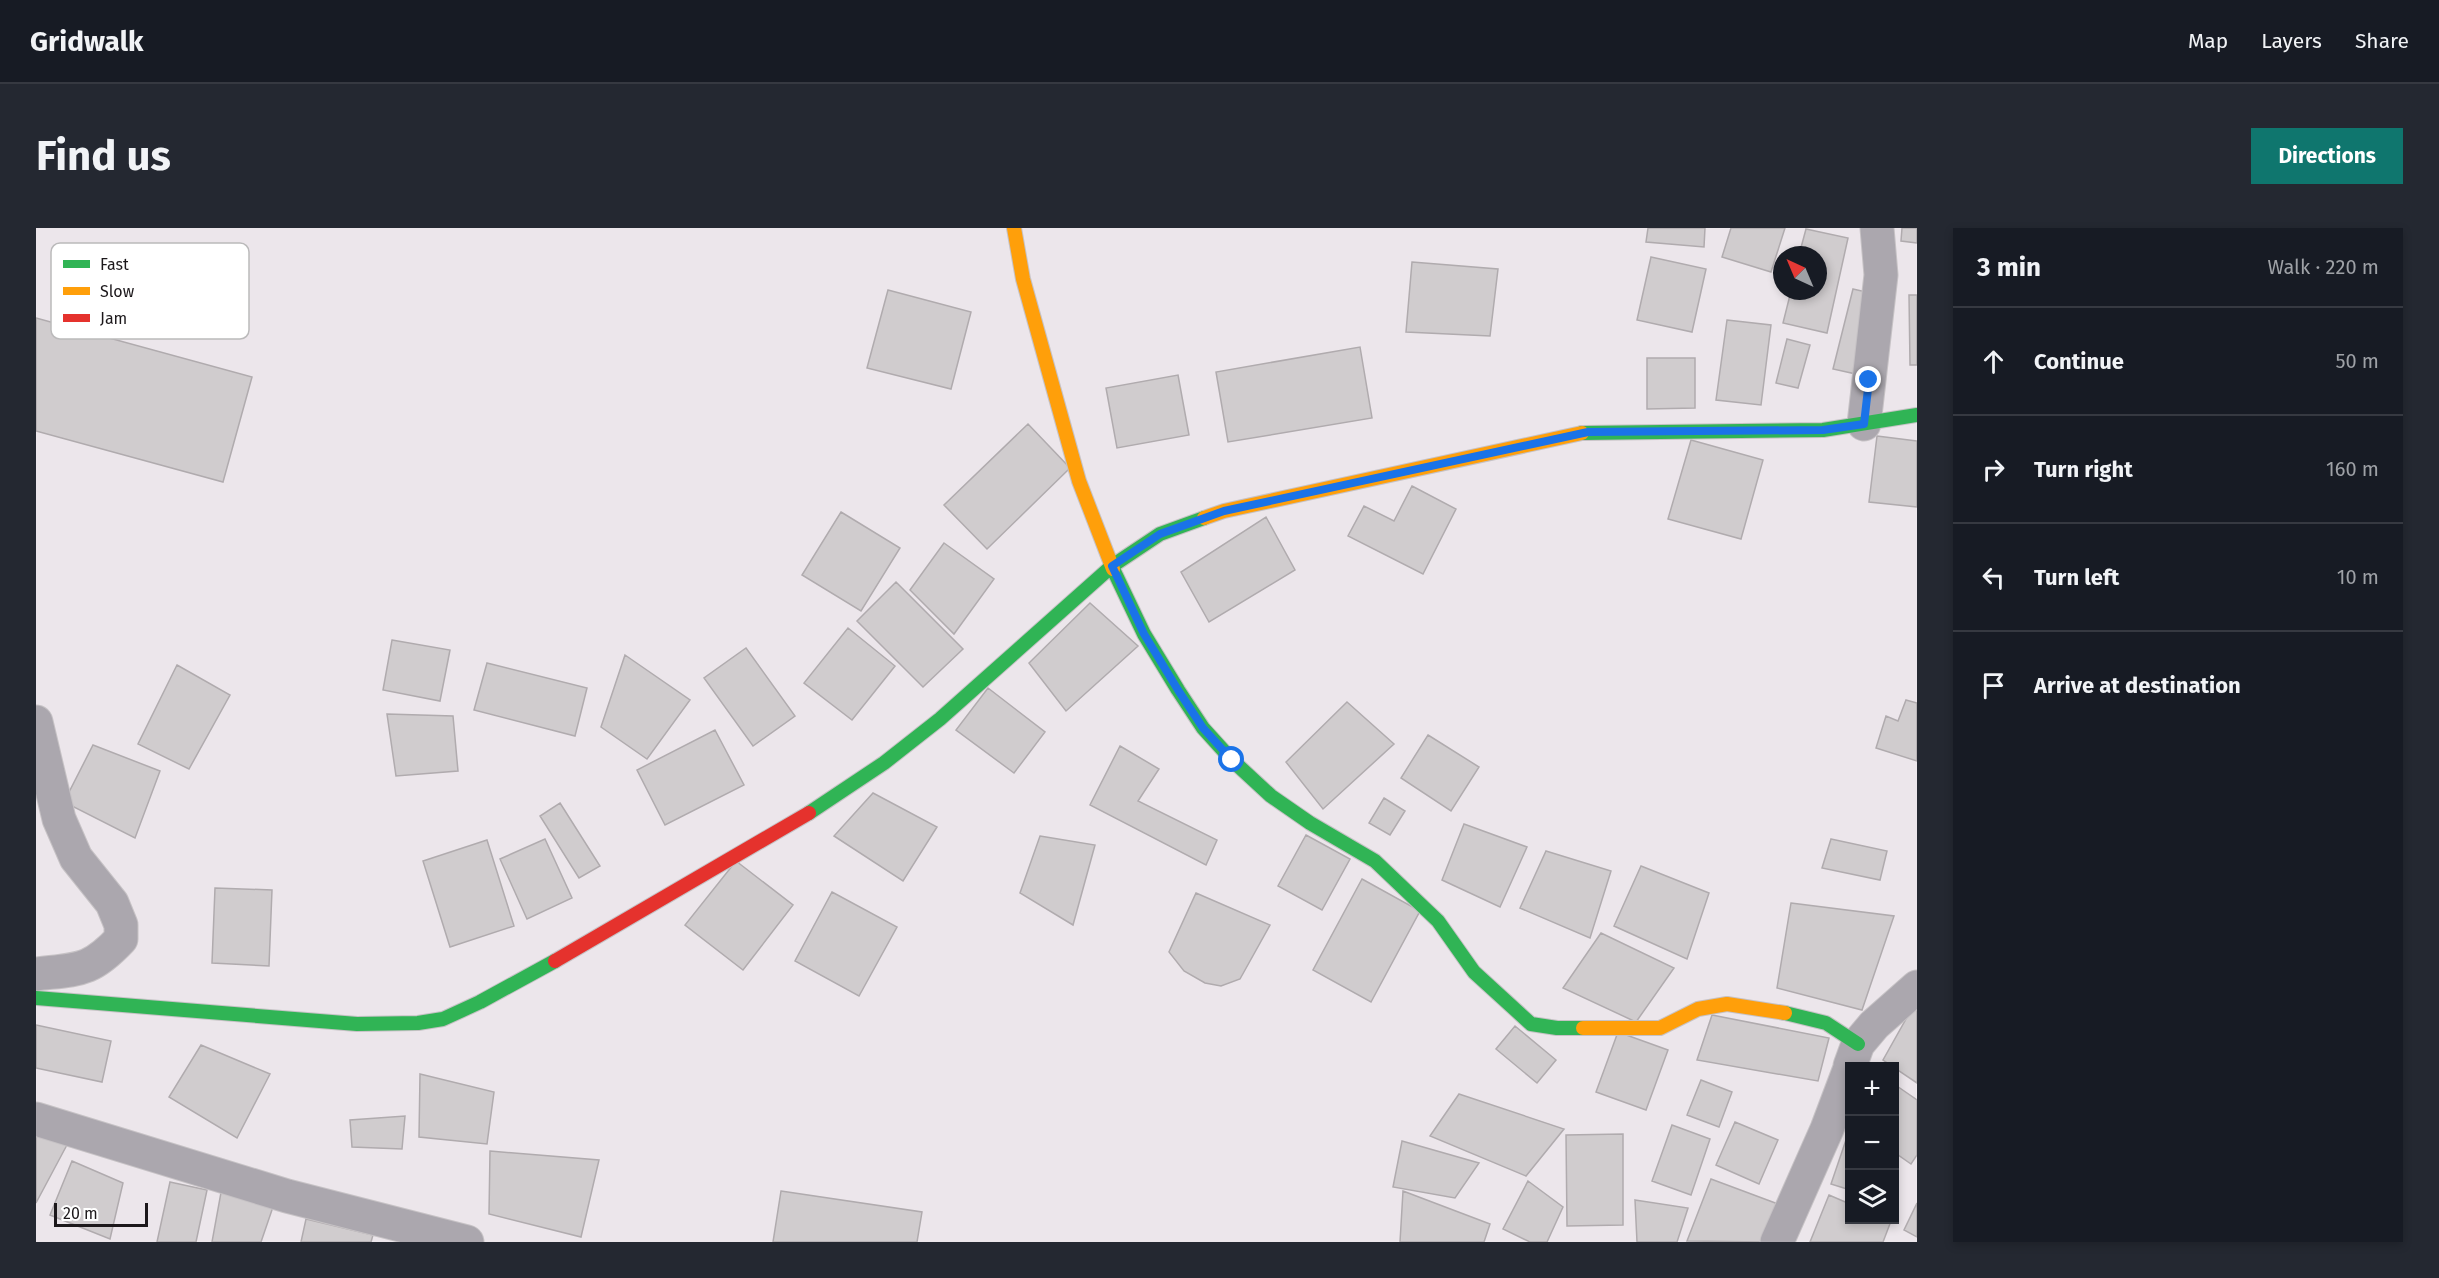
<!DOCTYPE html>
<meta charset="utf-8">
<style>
:root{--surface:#171b24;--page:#242831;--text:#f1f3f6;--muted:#9ea1a6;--line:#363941;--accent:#0f766e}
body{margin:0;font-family:"Fira Sans",sans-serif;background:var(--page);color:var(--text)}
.controls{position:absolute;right:18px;bottom:18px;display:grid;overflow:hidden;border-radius:0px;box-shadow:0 3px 9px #0003}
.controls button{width:54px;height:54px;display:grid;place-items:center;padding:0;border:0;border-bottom:2px solid var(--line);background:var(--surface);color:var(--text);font:30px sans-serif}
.compass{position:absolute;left:1737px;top:18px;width:54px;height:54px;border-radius:50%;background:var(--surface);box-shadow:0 3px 9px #0003;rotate:316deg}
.scale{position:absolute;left:18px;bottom:15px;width:94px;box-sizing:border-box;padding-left:6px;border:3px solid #1c181b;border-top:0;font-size:16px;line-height:21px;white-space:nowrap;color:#1c181b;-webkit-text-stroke:4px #fff;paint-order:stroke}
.stop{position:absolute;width:18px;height:18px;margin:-14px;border:4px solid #1a73e8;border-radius:50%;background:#fff}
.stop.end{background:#1a73e8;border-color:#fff;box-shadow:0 2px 6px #0008}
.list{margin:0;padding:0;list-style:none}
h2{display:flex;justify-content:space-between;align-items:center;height:78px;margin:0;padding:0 24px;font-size:26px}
h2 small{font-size:20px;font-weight:400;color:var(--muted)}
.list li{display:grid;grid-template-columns:39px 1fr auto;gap:18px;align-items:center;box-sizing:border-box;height:108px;padding:0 24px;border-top:2px solid var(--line)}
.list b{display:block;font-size:22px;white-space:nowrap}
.list em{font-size:20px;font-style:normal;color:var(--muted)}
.icon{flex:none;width:33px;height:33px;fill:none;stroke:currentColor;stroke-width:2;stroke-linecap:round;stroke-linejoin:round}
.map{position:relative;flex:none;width:1881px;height:1014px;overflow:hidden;border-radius:0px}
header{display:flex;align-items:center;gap:36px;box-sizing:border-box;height:84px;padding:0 30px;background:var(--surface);border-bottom:2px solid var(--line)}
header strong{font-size:28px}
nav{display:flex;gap:33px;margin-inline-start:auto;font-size:21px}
.intro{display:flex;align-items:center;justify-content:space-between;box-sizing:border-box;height:144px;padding:0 36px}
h1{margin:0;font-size:42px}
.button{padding:15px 27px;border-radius:0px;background:var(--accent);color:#fff;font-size:21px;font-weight:700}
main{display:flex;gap:36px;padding:0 36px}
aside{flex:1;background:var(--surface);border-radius:0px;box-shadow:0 3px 9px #0003}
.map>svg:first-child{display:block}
</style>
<header>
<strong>Gridwalk</strong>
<nav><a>Map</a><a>Layers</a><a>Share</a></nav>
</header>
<div class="intro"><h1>Find us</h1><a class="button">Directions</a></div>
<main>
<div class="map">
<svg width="1881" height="1014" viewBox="0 0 1881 1014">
<rect width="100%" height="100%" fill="#ece6eb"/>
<path fill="#d0ccce" stroke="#b0abae" stroke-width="1.5" d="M1612,0H1669L1668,19L1610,14Z
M1695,0H1749L1735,44L1686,29Z
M1866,0H1881V15L1865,13Z
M1770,1L1812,10L1791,105L1747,95L1755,63H1782V27H1763Z
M1615,29L1670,41L1656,104L1601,92Z
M1376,34L1462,41L1454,108L1370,104Z
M1817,61L1839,66L1820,146L1797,141Z
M852,62L935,84L915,161L831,140Z
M1873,67H1881V137H1874Z
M0,90L216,149L187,254L0,203Z
M1691,92L1735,97L1725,177L1680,172Z
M1751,111L1774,117L1762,160L1740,155Z
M1324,119L1336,190L1192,214L1180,144Z
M1611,130H1659V180L1611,181Z
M1142,147L1153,207L1081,220L1070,160Z
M992,196L1034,240L951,321L908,277Z
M1841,208L1881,213V279L1833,274Z
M1655,212L1727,232L1705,311L1632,291Z
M1376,258L1420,281L1387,346L1312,308L1328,278L1358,293Z
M805,284L864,320L825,383L766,347Z
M1230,289L1259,342L1173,394L1145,344Z
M908,315L958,351L918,406L874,362Z
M860,354L927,421L887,459L821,393Z
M1054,375L1102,418L1030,483L993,435Z
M812,400L859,438L816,492L768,455Z
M356,412L414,422L404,473L347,462Z
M710,420L759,488L717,518L668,450Z
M589,427L654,472L611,531L565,499Z
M451,435L551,460L539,508L438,482Z
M141,437L194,467L153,541L102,516Z
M952,460L1009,504L978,545L920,502Z
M1870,472L1881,475V533L1840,520L1850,488L1862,493Z
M1311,474L1358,516L1287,581L1250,534Z
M351,486L417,488L422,543L360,548Z
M679,502L708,557L629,597L601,542Z
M1392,507L1443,539L1415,583L1365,550Z
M57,517L124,543L99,610L28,574Z
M1084,518L1123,541L1102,573L1181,612L1170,637L1054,577Z
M837,565L901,599L867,653L798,608Z
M1348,570L1369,583L1354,607L1333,595Z
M524,575L564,638L543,650L504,588Z
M1428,596L1491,619L1464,679L1406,652Z
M1270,607L1314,631L1286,682L1242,658Z
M1004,608L1059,617L1037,697L984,665Z
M509,611L536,670L491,691L464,631Z
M1795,611L1851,623L1844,652L1786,640Z
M451,612L478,698L414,719L387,633Z
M1510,623L1575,643L1554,710L1484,680Z
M700,633L757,677L707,742L649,697Z
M1605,638L1673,665L1651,731L1578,698Z
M1326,651L1384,683L1335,774L1277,742Z
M179,660L236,662L233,738L176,735Z
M796,664L861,699L823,768L759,733Z
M1160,665L1234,697L1204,751L1185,758L1169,755L1148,743L1133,724Z
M1755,675L1858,688L1826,782L1741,760Z
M1565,705L1638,740L1600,794L1527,760Z
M1879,775L1881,776V855L1847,832Z
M1676,787L1793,810L1782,853L1661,832Z
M0,797L75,813L66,854L0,840Z
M1479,798L1520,832L1501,855L1460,821Z
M1582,804L1632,822L1610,882L1560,864Z
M165,817L234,846L201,910L133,869Z
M384,846L458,864L451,916L383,909Z
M1665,852L1696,864L1683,899L1651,887Z
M1858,856L1881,872V927L1875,936L1858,924Z
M1423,866L1528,901L1490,948L1394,908Z
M369,888L366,921L316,919L314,892Z
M1699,894L1742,912L1723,956L1680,937Z
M1636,897L1674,911L1655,967L1616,953Z
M0,903L32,915L0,975Z
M1587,906V997L1531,998L1530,907Z
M1810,912L1814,913V962L1795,956Z
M1366,913L1443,935L1419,970L1357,959Z
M454,923L563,932L545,1009L453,986Z
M36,933L87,955L74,1011L14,987Z
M1675,951L1742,976L1728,1014L1651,1013Z
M1492,953L1527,979L1511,1014H1494L1467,1001Z
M134,954L171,962L160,1014H121Z
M186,959L238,976L225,1014H176Z
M745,963L886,984L881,1014H737Z
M1367,963L1454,996L1448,1014H1364Z
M1793,967L1814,976V992L1855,993L1847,1014H1774Z
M1599,972L1652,980L1641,1014H1601Z
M1881,975V1009L1868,1002Z
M270,991L337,1007L335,1014H265Z"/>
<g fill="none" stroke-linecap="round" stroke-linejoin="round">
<defs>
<path id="street" d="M1828,196L1845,47L1841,0
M0,494L23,591L40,630L76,675L85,697V711C54,744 43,741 0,746
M1814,838L1822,816L1838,797L1881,759
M0,891L251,968L431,1014
M1741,1014L1791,901L1814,840"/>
<path id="fast" d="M1546,205L1787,202L1881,187
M1077,341L1108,406L1142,462L1167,500L1196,532L1235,568L1274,595L1339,633L1402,693L1438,744L1495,796L1521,800H1547
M773,585L848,535L904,491L1076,338L1124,306L1168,290
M0,770L321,796L382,795L407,791L444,774L519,733
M1749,785L1790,795L1822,816"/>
<path id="slow" d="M978,0L987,51L1043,253L1077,341
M1168,290L1188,283L1546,205
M1547,800H1624L1662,781L1691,776L1749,785"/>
<path id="jam" d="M519,733L773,585"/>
</defs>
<use href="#street" stroke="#c6c2c5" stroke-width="35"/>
<use href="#fast" stroke="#c6c2c5" stroke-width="16"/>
<use href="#slow" stroke="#c6c2c5" stroke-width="16"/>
<use href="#jam" stroke="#c6c2c5" stroke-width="16"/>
<use href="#street" stroke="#aba7ae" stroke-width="33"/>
<use href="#fast" stroke="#30b455" stroke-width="14"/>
<use href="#slow" stroke="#ff9f0a" stroke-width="14"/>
<use href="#jam" stroke="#e5322d" stroke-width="14"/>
</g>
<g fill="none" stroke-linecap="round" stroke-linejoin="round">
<path stroke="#1a73e8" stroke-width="8" d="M1196,532L1167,500L1142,462L1108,406L1076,338L1124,306L1188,283L1552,204L1787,202L1828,196L1833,152"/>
</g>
<rect x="15" y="15" width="198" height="96" rx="9" fill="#fff" stroke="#bbbabb" stroke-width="1.5"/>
<rect x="27" y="32" width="27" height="8" fill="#30b455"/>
<rect x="27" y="59" width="27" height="8" fill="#ff9f0a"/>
<rect x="27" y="86" width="27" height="8" fill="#e5322d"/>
<g font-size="16" fill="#1c181b">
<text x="64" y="42">Fast</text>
<text x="64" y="69">Slow</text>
<text x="64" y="96">Jam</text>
</g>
</svg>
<div class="controls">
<button>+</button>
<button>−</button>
<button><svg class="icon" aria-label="layers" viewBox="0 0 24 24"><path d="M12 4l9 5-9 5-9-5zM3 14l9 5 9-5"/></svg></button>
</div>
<svg class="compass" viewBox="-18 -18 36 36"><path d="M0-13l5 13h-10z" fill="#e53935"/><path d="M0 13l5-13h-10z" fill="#9ea1a6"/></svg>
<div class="scale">20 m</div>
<div class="stop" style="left:1196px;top:532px"></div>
<div class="stop end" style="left:1833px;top:152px"></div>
</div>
<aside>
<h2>3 min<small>Walk · 220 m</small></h2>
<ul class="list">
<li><svg class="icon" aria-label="ahead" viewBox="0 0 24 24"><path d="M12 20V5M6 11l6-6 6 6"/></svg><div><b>Continue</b></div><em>50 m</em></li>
<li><svg class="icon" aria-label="right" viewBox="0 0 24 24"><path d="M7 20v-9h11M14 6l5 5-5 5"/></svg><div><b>Turn right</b></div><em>160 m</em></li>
<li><svg class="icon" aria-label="left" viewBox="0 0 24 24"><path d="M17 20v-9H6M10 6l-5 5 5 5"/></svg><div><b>Turn left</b></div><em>10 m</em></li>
<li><svg class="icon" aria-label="arrive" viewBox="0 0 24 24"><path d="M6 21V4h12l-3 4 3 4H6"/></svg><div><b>Arrive at destination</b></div></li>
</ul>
</aside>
</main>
